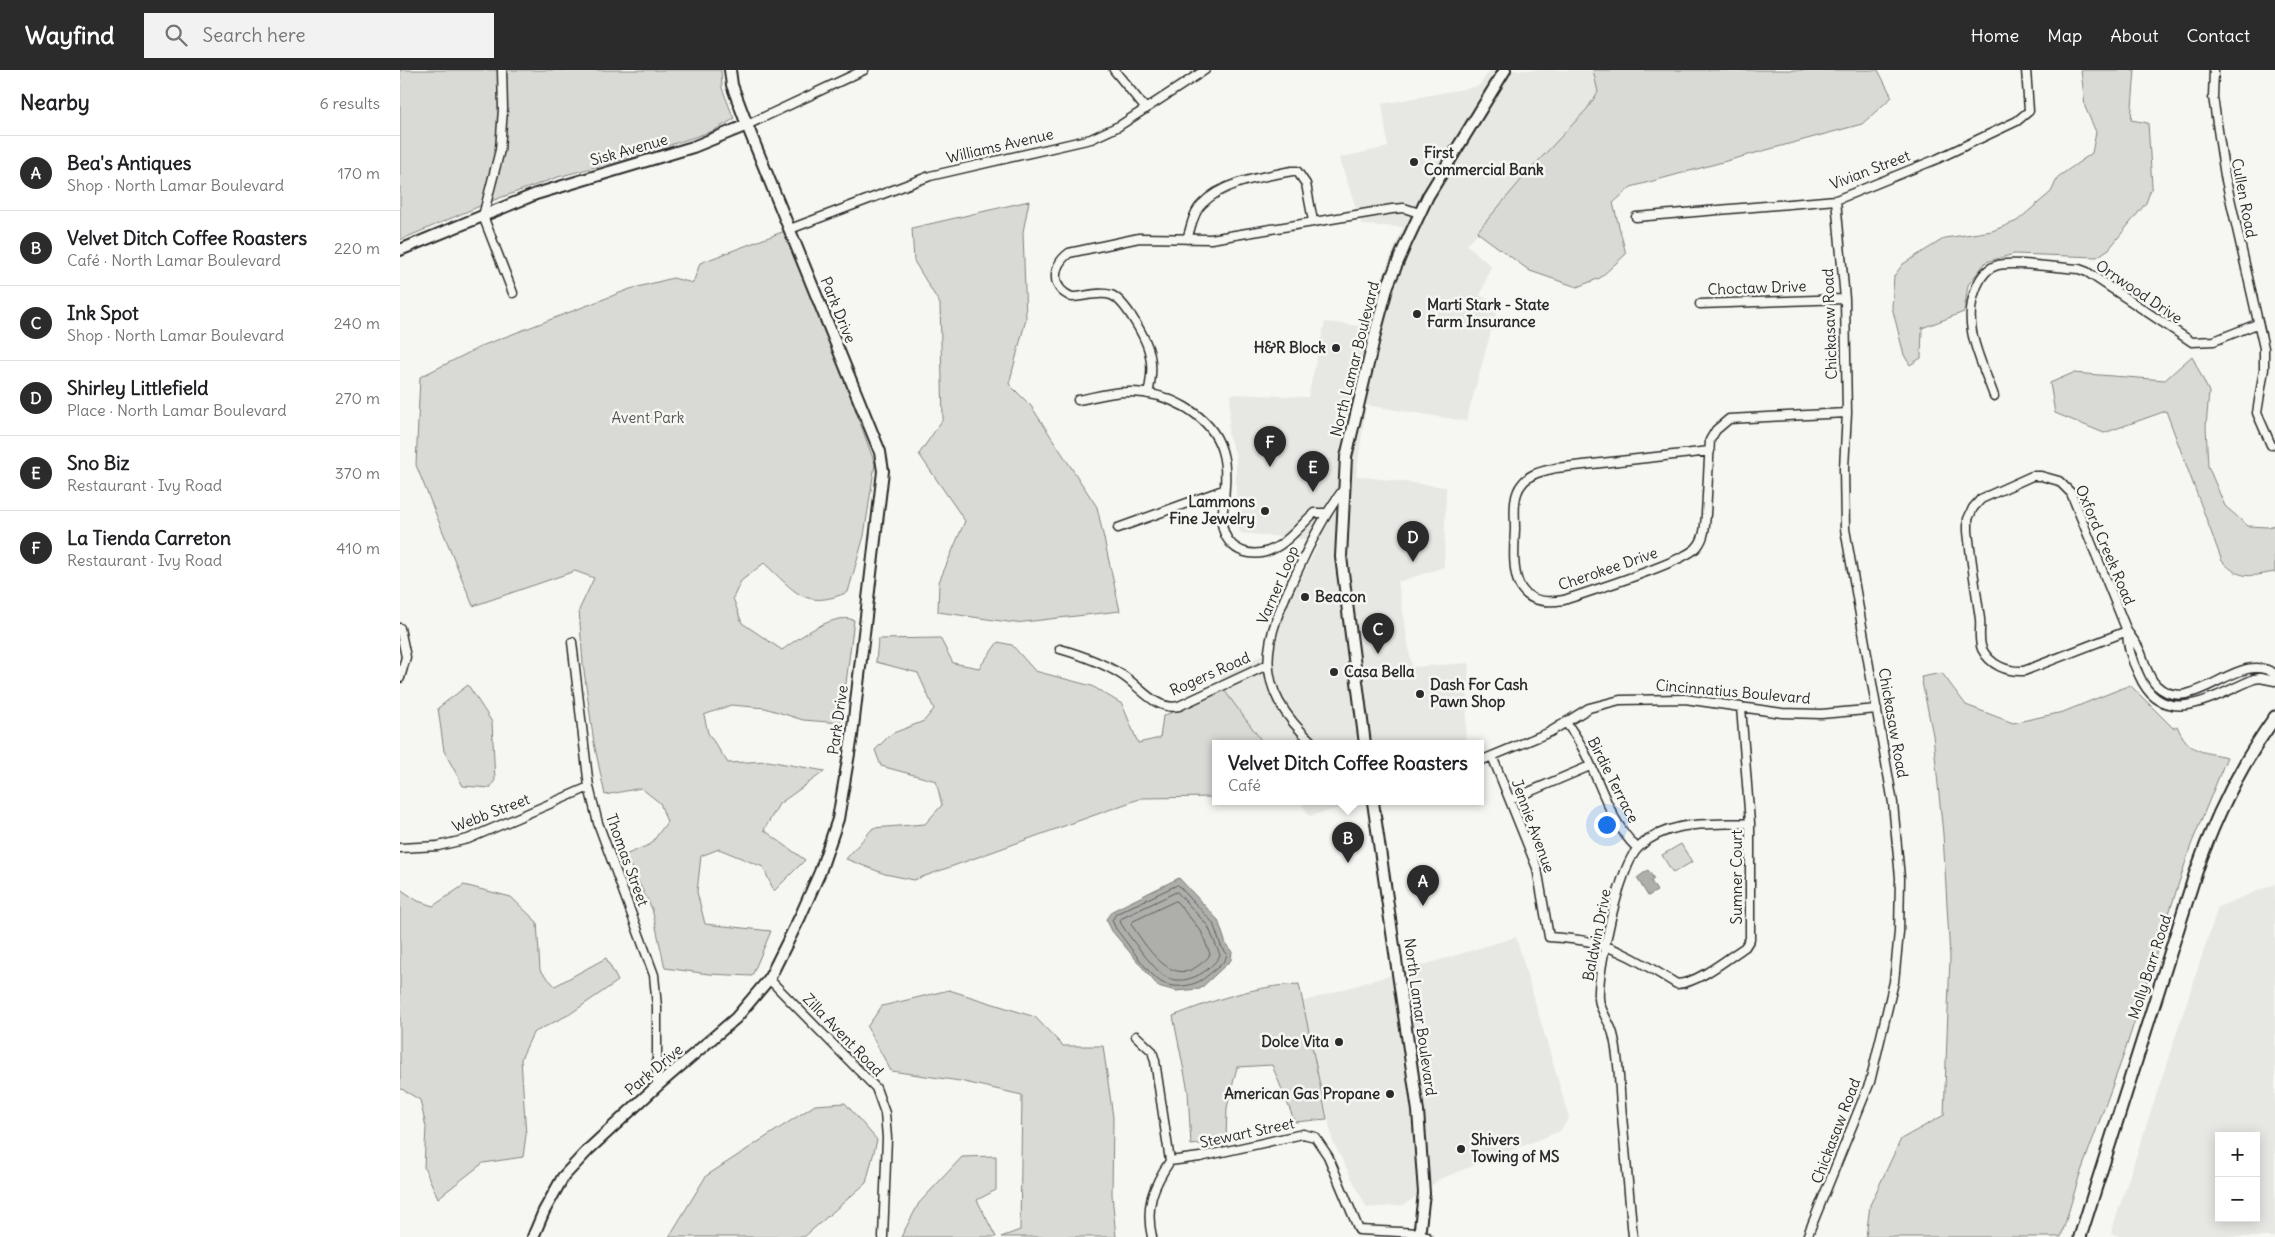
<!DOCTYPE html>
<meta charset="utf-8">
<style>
:root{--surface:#fff;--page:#f2f2f2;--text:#202124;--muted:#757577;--line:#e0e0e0;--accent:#2b2b2b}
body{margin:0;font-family:Delius,sans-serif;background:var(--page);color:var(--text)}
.controls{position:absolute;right:15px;bottom:15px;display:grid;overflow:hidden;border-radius:0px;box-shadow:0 2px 12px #0003}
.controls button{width:45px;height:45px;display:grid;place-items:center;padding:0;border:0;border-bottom:1px solid var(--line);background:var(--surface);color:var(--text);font:25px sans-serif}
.you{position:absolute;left:1206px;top:754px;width:18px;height:18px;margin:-12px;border:4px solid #fff;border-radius:50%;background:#1a73e8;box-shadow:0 0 0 8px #1a73e833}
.badge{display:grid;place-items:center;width:32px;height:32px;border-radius:50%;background:var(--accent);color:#fff;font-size:16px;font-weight:700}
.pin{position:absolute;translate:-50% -41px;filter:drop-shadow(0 1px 2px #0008)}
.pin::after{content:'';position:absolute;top:26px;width:18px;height:15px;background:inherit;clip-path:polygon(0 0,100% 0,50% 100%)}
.popup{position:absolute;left:812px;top:670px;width:272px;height:65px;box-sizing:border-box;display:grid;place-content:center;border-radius:0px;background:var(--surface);filter:drop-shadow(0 1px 4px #0005);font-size:16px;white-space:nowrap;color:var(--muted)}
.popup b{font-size:19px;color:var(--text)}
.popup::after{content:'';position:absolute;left:50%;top:100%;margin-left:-10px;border:10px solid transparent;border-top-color:var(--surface)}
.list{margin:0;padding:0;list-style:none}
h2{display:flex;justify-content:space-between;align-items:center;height:65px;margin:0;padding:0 20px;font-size:21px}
h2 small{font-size:16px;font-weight:400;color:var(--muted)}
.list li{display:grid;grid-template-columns:32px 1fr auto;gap:15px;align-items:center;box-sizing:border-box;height:75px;padding:0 20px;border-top:1px solid var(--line)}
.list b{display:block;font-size:19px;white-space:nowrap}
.list p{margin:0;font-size:16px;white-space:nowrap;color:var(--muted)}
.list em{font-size:16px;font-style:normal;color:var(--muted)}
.icon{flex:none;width:28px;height:28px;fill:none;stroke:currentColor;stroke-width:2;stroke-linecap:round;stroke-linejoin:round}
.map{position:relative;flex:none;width:1875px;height:1167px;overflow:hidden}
header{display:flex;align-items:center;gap:30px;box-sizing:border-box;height:70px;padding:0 25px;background:var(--accent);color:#fff}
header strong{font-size:24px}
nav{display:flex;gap:28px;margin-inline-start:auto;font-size:18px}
.search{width:350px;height:45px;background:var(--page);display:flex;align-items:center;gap:12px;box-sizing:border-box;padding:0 18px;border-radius:0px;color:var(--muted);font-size:19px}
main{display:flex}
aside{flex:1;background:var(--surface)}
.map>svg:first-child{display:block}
</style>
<header>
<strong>Wayfind</strong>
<div class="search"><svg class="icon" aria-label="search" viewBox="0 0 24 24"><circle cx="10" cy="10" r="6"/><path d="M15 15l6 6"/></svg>Search here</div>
<nav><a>Home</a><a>Map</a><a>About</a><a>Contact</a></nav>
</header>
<main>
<aside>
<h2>Nearby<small>6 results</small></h2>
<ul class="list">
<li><span class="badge">A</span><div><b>Bea's Antiques</b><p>Shop · North Lamar Boulevard</p></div><em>170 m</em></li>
<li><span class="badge">B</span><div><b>Velvet Ditch Coffee Roasters</b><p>Café · North Lamar Boulevard</p></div><em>220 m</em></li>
<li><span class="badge">C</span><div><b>Ink Spot</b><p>Shop · North Lamar Boulevard</p></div><em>240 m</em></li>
<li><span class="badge">D</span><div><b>Shirley Littlefield</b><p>Place · North Lamar Boulevard</p></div><em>270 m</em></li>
<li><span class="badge">E</span><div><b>Sno Biz</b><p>Restaurant · Ivy Road</p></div><em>370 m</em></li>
<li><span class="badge">F</span><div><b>La Tienda Carreton</b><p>Restaurant · Ivy Road</p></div><em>410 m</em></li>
</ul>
</aside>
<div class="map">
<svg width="1875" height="1167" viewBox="0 0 1875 1167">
<rect width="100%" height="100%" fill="#f6f6f2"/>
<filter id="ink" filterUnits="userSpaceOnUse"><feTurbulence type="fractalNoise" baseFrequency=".02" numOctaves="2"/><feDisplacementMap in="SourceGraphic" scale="10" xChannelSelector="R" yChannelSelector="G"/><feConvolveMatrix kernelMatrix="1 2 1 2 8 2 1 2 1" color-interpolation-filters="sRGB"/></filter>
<g filter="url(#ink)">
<path fill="#e7e7e3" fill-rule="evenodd" d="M1090,0H1193L1198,22L1187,39L1128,102L1067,175L1091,196L1080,226L1099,233L1066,351L966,335L956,406L1046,417L1044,497L998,512L1012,597L1069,593L1065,674H864L824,620L820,603L861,586L875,576L883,544L920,471L841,463L836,452V385L828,365L831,324L908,327L925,252L970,257L980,213L1003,157L962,155L939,88L988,77L982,34L1079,16Z
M901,732H962L909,746Z
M1875,814V1167H1722L1711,1163L1818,837ZM1819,1066H1856V1148H1819Z
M1116,867L1169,1048L1160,1061L1040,1109L1004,1135L967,1138L933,1072L902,932Z"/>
<path fill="#d9d9d5" stroke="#828280" d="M0,0H321L322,18L334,49L313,61L233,87L158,107L94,130L0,170Z
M1193,0H1478L1492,27L1462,54L1231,117L1213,133L1226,184L1200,208L1177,217L1130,201L1077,162L1128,102L1187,39L1198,22Z
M1681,0H1735L1731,50L1748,53L1752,116L1746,133L1709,179L1697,187L1614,184L1586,192L1568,215L1564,242L1522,258L1521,288L1510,295L1504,285L1492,237L1494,206L1503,194L1545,168L1592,161L1617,151L1651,122L1658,107L1692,83L1696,62L1685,37Z
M629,131L623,162L626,249L609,314L631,336L697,437L720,541L615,553L538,542L539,512L565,451L519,384L543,349L540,234L514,191L512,158Z
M390,159L475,394L464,466L448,522C404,541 395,521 364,493L341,511L333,528L342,553L382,580C399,568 433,542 454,550L441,653L403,650L365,638L331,635L304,645L308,663L328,693L368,691L425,701L379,734L364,760L405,790L374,821L363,797L319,779L301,786L297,822L305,854L371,861L352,906L309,904L265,898L252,839L225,785L251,774L267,752L260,733L241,718L205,725L194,673L183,594L179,540L194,508L175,501L73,536L16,395L20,307L84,275L230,219L273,208L293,213L300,193Z
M1792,286L1809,322L1806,357L1808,396L1825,436L1848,456L1868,457L1875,455V502C1850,506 1841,511 1822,491L1766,341L1704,363L1655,343L1650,313L1673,303L1765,310Z
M540,568L553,593L579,598L598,572L612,575L635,601L692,616L722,634L738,673L760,668L763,646L824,620L864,674H816L815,727L742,728L514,810L485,804L446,789L473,758L525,754L542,735L536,711L481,696L475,680L491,664L524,651L534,639L518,603L476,592L478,569Z
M1542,603L1566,635L1613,653L1663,642L1730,615L1773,658L1777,656C1789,683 1800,681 1827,687L1791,775L1724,984L1679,1107L1661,1167H1466L1470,1135L1501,1069L1544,1045L1550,888L1543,764L1533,665L1521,607Z
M68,615L92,652L95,710L90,718L63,716L44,681L38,638Z
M1281,774L1292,792L1273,803L1262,785Z
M64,815L111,827L137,852L140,900L155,916L206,888L218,911L170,944L133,963L121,989L126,1065L123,1087L83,1093L38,1128L24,1097L26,1057L20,1030L0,1018V819L18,831L33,836Z
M899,914L927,1049L895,1052L872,995L837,997L827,1038L826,1071L791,1075L788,1021L773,946C814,930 855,916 899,914Z
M549,920L635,947L663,976H703L713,1047L712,1124L716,1167H601L620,1160L622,1025L560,1011L491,1001L467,957L482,936Z
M445,1033L477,1070L466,1113L404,1167H269L306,1106L415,1035Z
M596,1086V1120L577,1130L596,1167H501L519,1133L562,1087Z"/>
<path fill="#aeaeab" stroke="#7a7a78" d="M1248,800L1254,809L1251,811L1257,821L1248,826L1237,808Z
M779,808L818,850L826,874L832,882L831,890L800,919L776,921L758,916L712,861L706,849L712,841Z"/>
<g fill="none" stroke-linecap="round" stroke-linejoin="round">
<path stroke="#5f5f5e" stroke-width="1" d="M778,815L813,853L821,876L827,884C826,893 814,900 807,906C796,916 775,920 761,912C748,904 726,871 716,859L712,850L716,844Z
M777,822L808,856L820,885C811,902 783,918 764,906C756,901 723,860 720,851L721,849Z
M776,831L801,861L810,884C808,889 803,892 799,895C771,918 745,875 731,854L732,852Z"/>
<defs>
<path id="minor" d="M102,0L103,39L100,80L83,146L113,223
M714,0L746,39
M1814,0L1813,27L1825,106L1864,278V299L1857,343L1871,375
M347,55L464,0
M1236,147L1436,130L1537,89L1617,51L1629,41L1626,0
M390,159L530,106L691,69L719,56L805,0
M787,169C791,158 793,142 802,134C824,111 863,107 892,101H897L906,114L913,151
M1300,234L1445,229
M748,324C751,311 753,299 750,286C748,271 725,230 711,225C699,221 684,227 672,227C650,218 652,196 669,183L739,168L811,169L992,139L1004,138L1019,143
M1594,326C1581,289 1560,255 1577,216C1581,206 1587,198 1598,195C1618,191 1657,198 1679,199L1687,202L1792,272L1814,271L1857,254
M678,330C694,327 711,322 727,322C765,321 811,343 822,381C829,403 823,431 822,454C827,484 856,491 880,475C893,466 903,453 914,443H925
M1310,381L1156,398C1143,401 1130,403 1122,414C1112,426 1115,445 1115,459C1113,499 1110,539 1164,530C1188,522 1285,492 1297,477C1305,468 1305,455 1306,444L1310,370L1316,360L1329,349L1447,343
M718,458L823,420
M0,558L6,587L0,608
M1727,561L1624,601C1607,602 1590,595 1582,579C1578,569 1581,559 1580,549C1576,520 1571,491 1568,461V449L1573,438L1581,429L1632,406H1641L1659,411L1671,423L1727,561C1731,567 1737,574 1740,581C1745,592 1747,606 1756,615C1792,650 1838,577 1875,604
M1727,561C1727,577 1732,591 1739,605C1763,661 1814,626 1854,609L1860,608L1875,611
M172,572L189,717L198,753L254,905L257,937V1016
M660,579C681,585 703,593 722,605C740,616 755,641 779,636L867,595
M1166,653C1197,690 1202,744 1237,778
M914,674C849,615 863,571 898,500C911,471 924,445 943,420
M1092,686L1137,798L1149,867C1163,868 1177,869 1191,872C1222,879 1250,898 1277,914C1298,913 1327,889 1345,877L1350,869V753L1341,637
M1080,691L1150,662L1189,638L1220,630L1285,629L1382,643L1421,644L1477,639
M1110,730L1190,696
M0,778L38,776L68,769L189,717
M369,909L476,1018L485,1043L487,1068L483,1167
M736,966L752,981L755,991L770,1091
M770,1091L800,1087L903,1064L915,1067L928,1086L959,1160L1020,1163L1027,1167
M752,1167C745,1136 753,1116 770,1091
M1233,1167C1229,1123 1225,1079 1221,1035C1219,1012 1219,986 1213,964C1210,952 1200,941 1199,929C1197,902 1219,795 1239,777C1269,749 1312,755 1350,753
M1407,1167L1470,1012L1494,912L1499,862L1500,808L1493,733L1445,459L1444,398L1447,343L1445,229L1436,130"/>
<path id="tertiary" d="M0,180L136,124L293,77L347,55
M965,674L941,487L946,387L977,256L988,215L1006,173L1028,126L1105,0
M973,732L1018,1041L1024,1123L1019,1167
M133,1167L144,1141L163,1107L189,1079L257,1016L336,948L369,909L400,847L420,802L438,749L452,666L483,401L480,382L347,55L332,15L330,0"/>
<path id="secondary" d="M1680,1167L1795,805C1814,749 1840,696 1875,647"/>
</defs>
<use href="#minor" stroke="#2b2b2b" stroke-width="11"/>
<use href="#tertiary" stroke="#2b2b2b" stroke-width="14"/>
<use href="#secondary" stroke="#2b2b2b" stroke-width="15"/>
<use href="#minor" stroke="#f6f6f2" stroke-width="8"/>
<use href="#tertiary" stroke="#f6f6f2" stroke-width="10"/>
<use href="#secondary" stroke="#f6f6f2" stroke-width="11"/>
</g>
</g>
<g fill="#2b2b2b" stroke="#f6f6f2" stroke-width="2">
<circle cx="1014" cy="92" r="5"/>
<circle cx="1017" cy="244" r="5"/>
<circle cx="936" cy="278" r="5"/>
<circle cx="865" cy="441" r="5"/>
<circle cx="905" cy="527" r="5"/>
<circle cx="934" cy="602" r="5"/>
<circle cx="1020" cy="624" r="5"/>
<circle cx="939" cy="972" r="5"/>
<circle cx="990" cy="1024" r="5"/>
<circle cx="1061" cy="1079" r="5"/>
</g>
<g text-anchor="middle" stroke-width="5" stroke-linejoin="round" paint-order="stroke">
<g font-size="15" fill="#2b2b2b" stroke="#f6f6f2">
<text transform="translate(600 76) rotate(-13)" y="5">Williams Avenue</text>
<text transform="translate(229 80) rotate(-16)" y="5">Sisk Avenue</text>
<text transform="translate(1470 100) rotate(-21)" y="5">Vivian Street</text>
<text transform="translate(1844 128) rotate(79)" y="5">Cullen Road</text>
<text transform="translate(1357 218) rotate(-2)" y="5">Choctaw Drive</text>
<text transform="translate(1739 222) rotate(34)" y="5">Orrwood Drive</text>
<text transform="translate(438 240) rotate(68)" y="5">Park Drive</text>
<text transform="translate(1430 254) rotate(-92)" y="5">Chickasaw Road</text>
<text transform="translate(955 289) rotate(-76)" y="5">North Lamar Boulevard</text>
<text transform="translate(1705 475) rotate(67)" y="5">Oxford Creek Road</text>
<text transform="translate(1208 499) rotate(-19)" y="5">Cherokee Drive</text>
<text transform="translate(878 515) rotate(-67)" y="5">Varner Loop</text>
<text transform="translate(810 604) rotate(-24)" y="5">Rogers Road</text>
<text transform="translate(1333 622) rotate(5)" y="5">Cincinnatius Boulevard</text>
<text transform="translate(438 650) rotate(-82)" y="5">Park Drive</text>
<text transform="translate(1493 653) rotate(80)" y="5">Chickasaw Road</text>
<text transform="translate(1213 710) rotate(63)" y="5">Birdie Terrace</text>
<text transform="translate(91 743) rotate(-21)" y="5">Webb Street</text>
<text transform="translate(1133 756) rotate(70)" y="5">Jennie Avenue</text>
<text transform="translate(227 790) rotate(70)" y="5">Thomas Street</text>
<text transform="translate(1337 807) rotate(-90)" y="5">Sumner Court</text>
<text transform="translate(1197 865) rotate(-79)" y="5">Baldwin Drive</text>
<text transform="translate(1750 897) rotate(-72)" y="5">Molly Barr Road</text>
<text transform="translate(1020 947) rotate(82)" y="5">North Lamar Boulevard</text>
<text transform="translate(443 965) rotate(46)" y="5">Zilla Avent Road</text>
<text transform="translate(254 1000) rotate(-40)" y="5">Park Drive</text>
<text transform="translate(1436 1061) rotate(-69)" y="5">Chickasaw Road</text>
<text transform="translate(847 1063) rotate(-12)" y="5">Stewart Street</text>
</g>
<g font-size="15" font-weight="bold" fill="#2b2b2b" stroke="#f6f6f2" text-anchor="start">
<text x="1024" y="88">First<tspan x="1024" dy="17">Commercial Bank</tspan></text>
<text x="1027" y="240">Marti Stark - State<tspan x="1027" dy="17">Farm Insurance</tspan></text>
<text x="926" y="283" text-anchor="end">H&amp;R Block</text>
<text x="855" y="437" text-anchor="end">Lammons<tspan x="855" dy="17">Fine Jewelry</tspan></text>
<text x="915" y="532">Beacon</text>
<text x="944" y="607">Casa Bella</text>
<text x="1030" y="620">Dash For Cash<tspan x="1030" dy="17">Pawn Shop</tspan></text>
<text x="929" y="977" text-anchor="end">Dolce Vita</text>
<text x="980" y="1029" text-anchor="end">American Gas Propane</text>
<text x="1071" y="1075">Shivers<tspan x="1071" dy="17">Towing of MS</tspan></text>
</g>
<g font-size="15" fill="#565656" stroke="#f6f6f2">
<text x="248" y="353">Avent Park</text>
</g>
</g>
</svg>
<div class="controls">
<button>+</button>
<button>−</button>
</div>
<div class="you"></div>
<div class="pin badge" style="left:1023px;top:836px">A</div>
<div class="pin badge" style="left:948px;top:793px">B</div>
<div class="popup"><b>Velvet Ditch Coffee Roasters</b>Café</div>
<div class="pin badge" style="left:978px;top:584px">C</div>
<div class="pin badge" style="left:1013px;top:492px">D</div>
<div class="pin badge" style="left:913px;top:422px">E</div>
<div class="pin badge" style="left:870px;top:397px">F</div>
</div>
</main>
